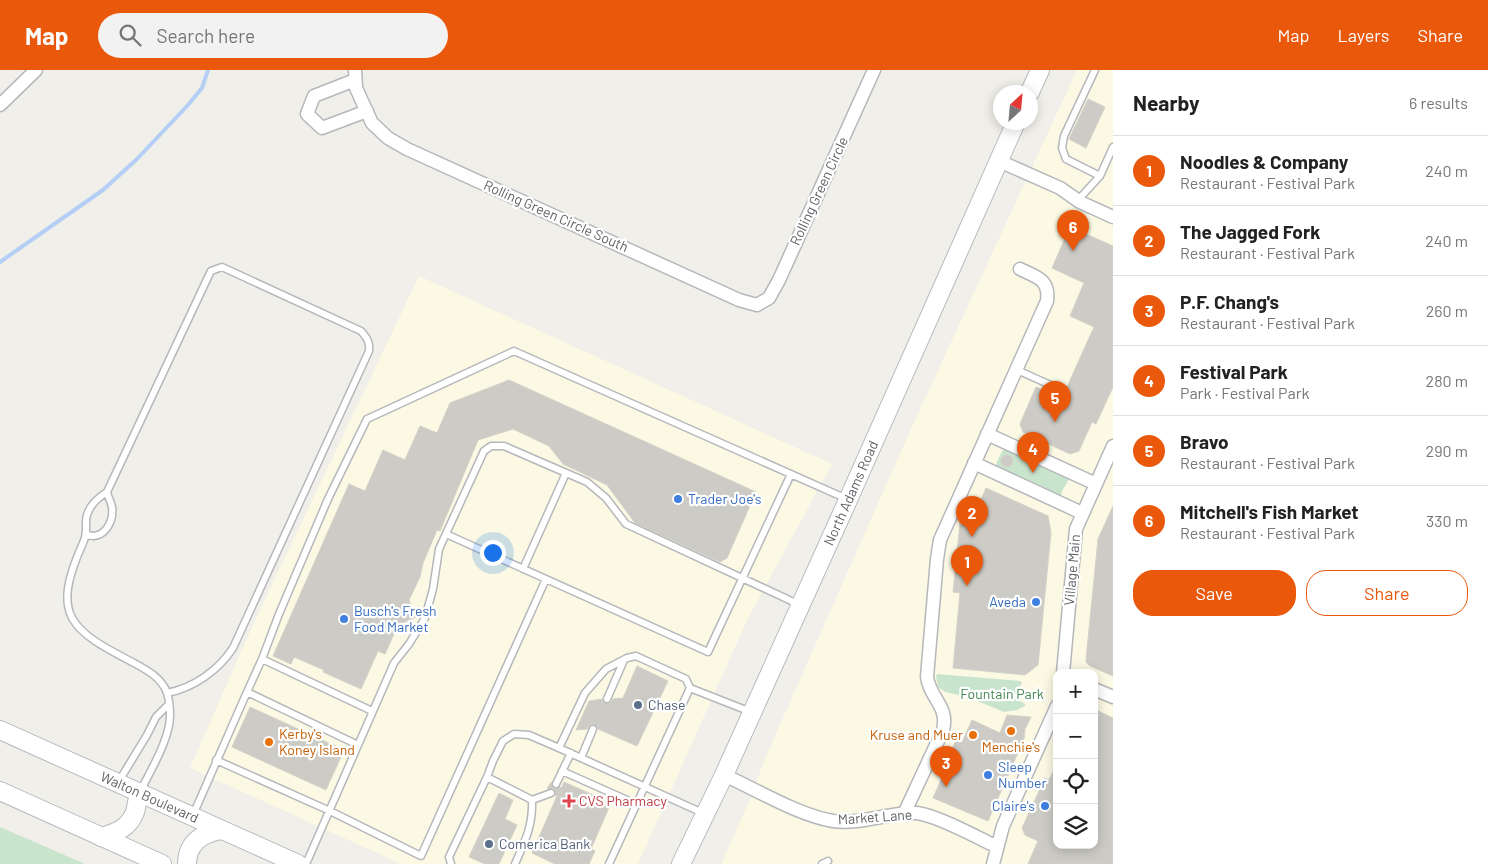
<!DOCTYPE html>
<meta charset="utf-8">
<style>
:root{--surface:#fff;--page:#f2f2f2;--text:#222;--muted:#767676;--line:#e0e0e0;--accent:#ea580c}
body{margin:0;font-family:Barlow,sans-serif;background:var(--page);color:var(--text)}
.controls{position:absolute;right:15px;bottom:15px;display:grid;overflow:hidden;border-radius:10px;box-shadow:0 2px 12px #0003}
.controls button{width:45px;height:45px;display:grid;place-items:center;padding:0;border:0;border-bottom:1px solid var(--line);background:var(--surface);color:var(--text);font:25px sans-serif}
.compass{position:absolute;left:993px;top:15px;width:45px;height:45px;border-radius:50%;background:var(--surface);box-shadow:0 2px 12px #0003;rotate:26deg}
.you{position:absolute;left:492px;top:482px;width:18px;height:18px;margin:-12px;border:4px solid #fff;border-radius:50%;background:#1a73e8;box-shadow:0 0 0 8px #1a73e833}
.badge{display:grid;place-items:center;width:32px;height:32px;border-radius:50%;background:var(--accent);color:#fff;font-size:16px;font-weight:700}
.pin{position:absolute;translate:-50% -41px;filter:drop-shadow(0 1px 2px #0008)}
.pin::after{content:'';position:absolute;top:26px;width:18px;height:15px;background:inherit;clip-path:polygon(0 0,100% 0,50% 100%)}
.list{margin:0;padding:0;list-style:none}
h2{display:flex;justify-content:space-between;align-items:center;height:65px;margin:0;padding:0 20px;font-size:21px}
h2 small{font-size:16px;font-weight:400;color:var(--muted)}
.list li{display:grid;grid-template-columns:32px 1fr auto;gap:15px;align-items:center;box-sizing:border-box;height:70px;padding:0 20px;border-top:1px solid var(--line)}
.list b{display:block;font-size:19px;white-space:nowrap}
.list p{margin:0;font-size:16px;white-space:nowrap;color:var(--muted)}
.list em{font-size:16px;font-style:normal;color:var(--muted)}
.actions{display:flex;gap:10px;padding:15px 20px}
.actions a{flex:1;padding:11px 0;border:1px solid var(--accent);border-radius:20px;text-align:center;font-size:18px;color:var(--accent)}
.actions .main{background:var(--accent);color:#fff}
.icon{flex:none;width:28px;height:28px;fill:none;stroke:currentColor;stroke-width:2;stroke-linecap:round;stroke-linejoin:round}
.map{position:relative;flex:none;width:1113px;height:794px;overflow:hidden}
header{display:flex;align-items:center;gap:30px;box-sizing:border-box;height:70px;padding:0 25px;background:var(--accent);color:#fff}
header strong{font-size:24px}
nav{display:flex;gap:28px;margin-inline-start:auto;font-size:18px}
.search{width:350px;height:45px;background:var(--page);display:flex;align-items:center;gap:12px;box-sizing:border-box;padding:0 18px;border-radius:28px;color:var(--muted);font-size:19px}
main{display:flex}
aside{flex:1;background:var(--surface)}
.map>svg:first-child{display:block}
</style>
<header>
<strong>Map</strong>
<div class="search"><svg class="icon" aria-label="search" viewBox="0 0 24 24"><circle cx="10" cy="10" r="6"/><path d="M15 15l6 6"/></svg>Search here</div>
<nav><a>Map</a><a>Layers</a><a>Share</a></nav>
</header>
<main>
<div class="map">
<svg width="1113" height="794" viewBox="0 0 1113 794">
<rect width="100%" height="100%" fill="#f0efe9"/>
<path fill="#fbf9e3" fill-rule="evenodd" d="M1077,0H1113V794H721L751,727L764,691L910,361ZM1057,603H1094V775H1057Z
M419,206L832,394L748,548L638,794H401L190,698L252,557Z"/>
<path fill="#c9e4cd" d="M1004,378L1070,408L1062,421L1061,428L995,398L998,389Z
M937,604L1020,611L1022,613L1017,621L1018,629L1026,635L1017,640L1004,642L968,627L945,622L938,617L936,606Z
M0,757L85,794H0Z"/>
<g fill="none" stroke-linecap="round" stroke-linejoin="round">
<path stroke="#b4cef5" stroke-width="4" d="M0,192L103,120L137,89L188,35L202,18L208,0"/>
</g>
<path fill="#cccbc5" stroke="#d4d2c8" d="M1088,29L1105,37L1086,78L1069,69Z
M1070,157L1113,176V317L1096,354L1092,352L1079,381L1070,384L1023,362L1020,354L1036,317L1061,329L1063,326L1068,323L1069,320L1067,317L1094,257L1070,246L1084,213L1052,198Z
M509,310L756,422L727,488L720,492L635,453L607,415L563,394L549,376L513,359L478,370L440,461L437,460L423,493L420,507L409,530L416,547L398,555L385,584L378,581L361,619L323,602L324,600L294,587L291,594L273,586L349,414L365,421L383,380L405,390L420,356L437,363L450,333Z
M1001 391a6 6 0 1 1 12 0a6 6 0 1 1-12 0Z
M986,418L1048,446L1051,463L1038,595L1025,605L953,598L960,523L953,522L960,454L970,455Z
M1113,436V606L1090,596L1086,592V589L1098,469Z
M637,596L668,611L637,676L598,659L594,654L590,655L587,659L576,660L589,631L602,629L603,632L607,634L610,633L613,629L623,628Z
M250,637L344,680L326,720L232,677Z
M1094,639L1113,648V794H1028L1038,771L1025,765L1022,758L1045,708L1049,710L1057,693V775H1094Z
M1007,645L1031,647L1025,659L1024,669L988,751L933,728L948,694L946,693L956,670L962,672L972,650L1000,663Z
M551,712L552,716L554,719L562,717L564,712L611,733L591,779L595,781L589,794H555L532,783L557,726L555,725L556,722L554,719H547Z
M499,723L513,730L505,749L517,755L499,794H485L469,787Z"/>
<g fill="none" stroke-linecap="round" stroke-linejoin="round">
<defs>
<path id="lane" d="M1095,0L1064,66L1062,78L1066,89L1100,106
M1078,130L1100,106L1113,77
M1017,300L1064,321
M446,464L708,582L791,404
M87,465C104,470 114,452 112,437C111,432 108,427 107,422
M523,499L566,403
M262,589L279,544L328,429L367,349L514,281L847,429
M607,629L624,590
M358,675L247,622L262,589L372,641
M559,678L585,623L606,599L627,588L636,586L686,609L690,618L751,642
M581,688L593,659
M216,690L330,741L421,786L546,509
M562,701L636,734
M487,707L532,730C533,756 525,771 515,794
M119,711L147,665L156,647L168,635
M556,714L571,683
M141,720C151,700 170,668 170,646C170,640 169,629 167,623C162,608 147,600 134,593C70,560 50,546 83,473C87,465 86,460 86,452C86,438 96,429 107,422L209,205L211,201L222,197L361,261C367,268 370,272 369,281L233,578C218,601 193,618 167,623
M532,730L551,723
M193,745L247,622
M306,794L394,593L409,574L425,548L433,519L439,479L484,381L491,376H504L587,412L606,428L626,454L800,535
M451,794L449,787L487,707L493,691L503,671L514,664L529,665L559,678L705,744
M609,794L690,618
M822,794L828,791"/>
<path id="street" d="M355,0L356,18L372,53L388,68L407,79L739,230L757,235L769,228L779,210L874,0
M355,10L314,26L307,44L322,58L367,41
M0,35L36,0
M999,91L1060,118L1080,132L1113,147
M987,364L1096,414
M974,393L1082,443
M1063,603L1076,459L1113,376
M1094,619L1113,627
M724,705C757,720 798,745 833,751C861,755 889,742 916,743C934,744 979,768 997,777
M904,744L943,660C949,636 930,629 927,607L937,489L940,470L1047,231C1050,209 1036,207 1020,199
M993,794L1003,756L1057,636"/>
<g id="secondary">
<path d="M1030,22L1040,0"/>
<path id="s1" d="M0,660L298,794"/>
<path d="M0,721L162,794"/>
<path d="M101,767C116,763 129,758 135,742C137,735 137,729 140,722"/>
<path d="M187,794C187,773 202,763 221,760"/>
<path id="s2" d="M681,794L724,705L848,430L1016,52"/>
</g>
</defs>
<use href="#lane" stroke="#b6b7bb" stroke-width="9"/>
<use href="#street" stroke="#b6b7bb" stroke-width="15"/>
<use href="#secondary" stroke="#b7b9be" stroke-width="20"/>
<use href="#lane" stroke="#fff" stroke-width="6"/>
<use href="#street" stroke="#fff" stroke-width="12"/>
<use href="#secondary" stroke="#fff" stroke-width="18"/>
</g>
<g fill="#3f7fe0" stroke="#fff" stroke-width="2">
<circle cx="678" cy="429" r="5"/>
<circle cx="1036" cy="532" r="5"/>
<circle cx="344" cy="549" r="5"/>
<circle cx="988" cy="705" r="5"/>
<circle cx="1045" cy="736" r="5"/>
</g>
<g fill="#5c6f8a" stroke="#fff" stroke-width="2">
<circle cx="638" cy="635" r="5"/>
<circle cx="489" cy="774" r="5"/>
</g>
<g fill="#e8710a" stroke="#fff" stroke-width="2">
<circle cx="1011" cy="661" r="5"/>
<circle cx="973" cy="665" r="5"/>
<circle cx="269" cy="672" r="5"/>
</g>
<path fill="#e0444e" stroke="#fff" stroke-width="2" d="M566.5 723.5h5v5h5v5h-5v5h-5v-5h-5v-5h5z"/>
<g text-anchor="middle" stroke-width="4.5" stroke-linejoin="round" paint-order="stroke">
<g font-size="14" fill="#606267" stroke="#fff">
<text transform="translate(819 121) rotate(-65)" y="5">Rolling Green Circle</text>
<text transform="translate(556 146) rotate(24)" y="5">Rolling Green Circle South</text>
<text dy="5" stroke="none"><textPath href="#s2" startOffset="408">North Adams Road</textPath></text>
<text transform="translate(1072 500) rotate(-85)" y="5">Village Main</text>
<text dy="5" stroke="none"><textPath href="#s1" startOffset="164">Walton Boulevard</textPath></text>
<text transform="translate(875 747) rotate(-4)" y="5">Market Lane</text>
</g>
<g font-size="14" fill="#366cbe" stroke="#fff" text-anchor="start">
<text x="688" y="434">Trader Joe's</text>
<text x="1026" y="537" text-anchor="end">Aveda</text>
<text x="354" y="546">Busch's Fresh<tspan x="354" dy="16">Food Market</tspan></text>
<text x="998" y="702">Sleep<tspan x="998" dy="16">Number</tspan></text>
<text x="1035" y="741" text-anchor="end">Claire's</text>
</g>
<g font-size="14" fill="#428450" stroke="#fff">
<text x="1002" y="629">Fountain Park</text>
</g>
<g font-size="14" fill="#4e5e75" stroke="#fff" text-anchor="start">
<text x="648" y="640">Chase</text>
<text x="499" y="779">Comerica Bank</text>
</g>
<g font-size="14" fill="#c56008" stroke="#fff" text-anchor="start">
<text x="279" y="669">Kerby's<tspan x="279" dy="16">Koney Island</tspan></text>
<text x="963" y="670" text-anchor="end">Kruse and Muer</text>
<text x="1011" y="682" text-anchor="middle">Menchie's</text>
</g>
<g font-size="14" fill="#be3a42" stroke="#fff" text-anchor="start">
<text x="579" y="736">CVS Pharmacy</text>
</g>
</g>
</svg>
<div class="controls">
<button>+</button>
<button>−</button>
<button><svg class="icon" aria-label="locate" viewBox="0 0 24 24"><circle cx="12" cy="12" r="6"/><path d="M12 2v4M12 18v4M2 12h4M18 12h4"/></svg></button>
<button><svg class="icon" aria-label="layers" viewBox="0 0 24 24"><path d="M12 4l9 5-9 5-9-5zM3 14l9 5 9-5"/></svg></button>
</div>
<svg class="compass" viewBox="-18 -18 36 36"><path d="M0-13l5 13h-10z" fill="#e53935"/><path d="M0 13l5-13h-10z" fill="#767676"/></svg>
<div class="you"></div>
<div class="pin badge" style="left:967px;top:516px">1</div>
<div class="pin badge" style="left:972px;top:467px">2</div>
<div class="pin badge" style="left:946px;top:717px">3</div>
<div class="pin badge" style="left:1033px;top:403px">4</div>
<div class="pin badge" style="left:1055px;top:352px">5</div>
<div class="pin badge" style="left:1073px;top:181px">6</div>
</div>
<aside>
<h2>Nearby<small>6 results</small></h2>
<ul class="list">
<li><span class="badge">1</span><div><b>Noodles &amp; Company</b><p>Restaurant · Festival Park</p></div><em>240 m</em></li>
<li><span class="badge">2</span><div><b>The Jagged Fork</b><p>Restaurant · Festival Park</p></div><em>240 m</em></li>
<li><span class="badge">3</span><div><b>P.F. Chang's</b><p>Restaurant · Festival Park</p></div><em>260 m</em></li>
<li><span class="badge">4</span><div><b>Festival Park</b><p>Park · Festival Park</p></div><em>280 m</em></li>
<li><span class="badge">5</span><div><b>Bravo</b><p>Restaurant · Festival Park</p></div><em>290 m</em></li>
<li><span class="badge">6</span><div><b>Mitchell's Fish Market</b><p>Restaurant · Festival Park</p></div><em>330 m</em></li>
</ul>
<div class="actions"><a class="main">Save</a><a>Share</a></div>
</aside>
</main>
